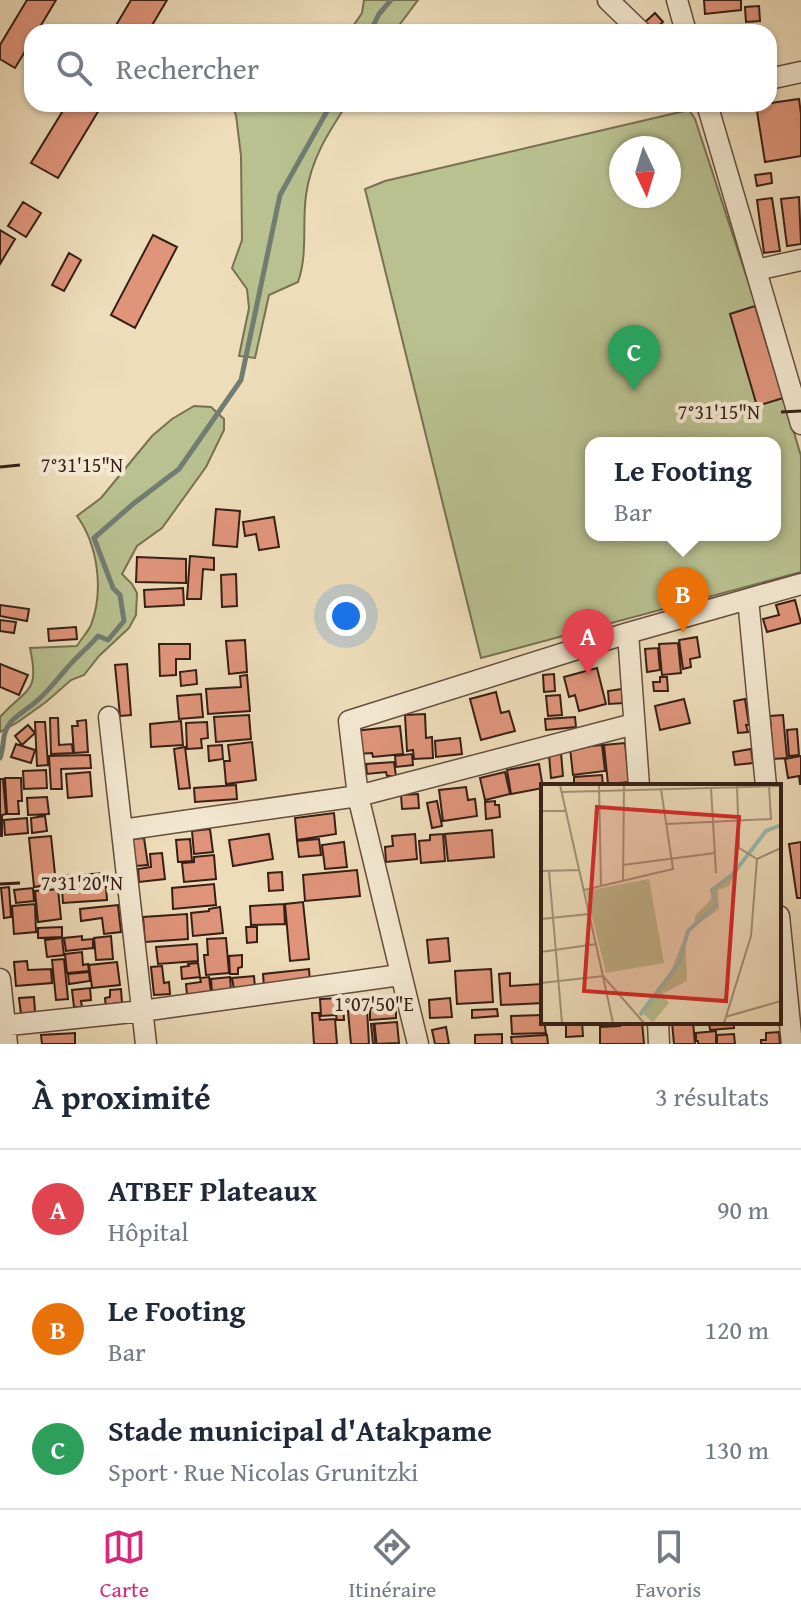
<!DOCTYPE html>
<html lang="fr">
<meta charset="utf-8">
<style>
:root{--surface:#fff;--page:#f6f6f7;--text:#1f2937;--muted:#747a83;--line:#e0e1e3;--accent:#db2777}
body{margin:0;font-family:"Gentium Book Plus",serif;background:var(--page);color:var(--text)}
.compass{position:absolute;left:609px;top:136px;width:72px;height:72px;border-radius:50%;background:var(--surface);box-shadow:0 2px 6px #0004;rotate:176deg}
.you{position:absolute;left:346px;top:616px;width:28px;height:28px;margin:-20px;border:6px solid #fff;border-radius:50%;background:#1a73e8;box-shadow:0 0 0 12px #1a73e833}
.badge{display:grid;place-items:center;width:52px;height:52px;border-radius:50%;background:var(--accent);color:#fff;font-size:26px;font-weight:700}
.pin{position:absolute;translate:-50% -66px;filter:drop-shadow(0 2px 4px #0008)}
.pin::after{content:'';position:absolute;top:42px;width:28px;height:24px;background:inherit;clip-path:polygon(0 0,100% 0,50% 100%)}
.popup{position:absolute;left:585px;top:437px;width:196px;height:104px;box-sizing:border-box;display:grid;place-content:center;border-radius:16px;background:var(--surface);filter:drop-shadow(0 2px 6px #0005);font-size:26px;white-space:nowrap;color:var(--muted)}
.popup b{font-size:30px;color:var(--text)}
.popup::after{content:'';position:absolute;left:50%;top:100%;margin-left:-16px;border:16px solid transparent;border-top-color:var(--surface)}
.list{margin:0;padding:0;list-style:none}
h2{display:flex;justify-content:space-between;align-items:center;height:104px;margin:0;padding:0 32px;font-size:34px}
h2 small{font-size:26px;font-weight:400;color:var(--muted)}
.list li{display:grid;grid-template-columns:52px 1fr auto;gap:24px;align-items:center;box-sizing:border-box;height:120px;padding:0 32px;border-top:2px solid var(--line)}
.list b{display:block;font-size:30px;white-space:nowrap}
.list p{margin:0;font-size:26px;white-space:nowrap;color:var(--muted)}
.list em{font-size:26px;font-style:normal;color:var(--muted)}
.icon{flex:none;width:44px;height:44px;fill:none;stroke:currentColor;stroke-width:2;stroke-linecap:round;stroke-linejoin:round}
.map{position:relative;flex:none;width:801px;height:1044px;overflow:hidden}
.search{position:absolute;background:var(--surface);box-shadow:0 2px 6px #0004;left:24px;right:24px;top:24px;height:88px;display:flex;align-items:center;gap:20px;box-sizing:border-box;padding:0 28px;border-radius:24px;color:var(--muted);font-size:30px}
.sheet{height:464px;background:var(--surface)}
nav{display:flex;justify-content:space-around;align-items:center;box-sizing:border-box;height:112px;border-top:2px solid var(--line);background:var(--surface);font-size:22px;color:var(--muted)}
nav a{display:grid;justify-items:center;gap:4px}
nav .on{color:var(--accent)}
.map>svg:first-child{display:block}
</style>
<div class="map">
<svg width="801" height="1044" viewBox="0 0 801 1044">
<rect width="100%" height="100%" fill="#eeddba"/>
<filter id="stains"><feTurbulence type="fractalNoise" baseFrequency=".0025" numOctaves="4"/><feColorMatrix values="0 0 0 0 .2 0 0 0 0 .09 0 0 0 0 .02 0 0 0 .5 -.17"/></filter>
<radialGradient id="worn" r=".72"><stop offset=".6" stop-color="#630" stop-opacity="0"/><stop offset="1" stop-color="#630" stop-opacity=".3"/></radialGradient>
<path fill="#b9c190" stroke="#787052" stroke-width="2" fill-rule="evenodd" d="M364,0H418L394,32H349L362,13Z
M231,104H347C328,133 311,159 306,195C302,224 308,254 298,282L269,295L255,358L239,356L249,308L247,289L232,268L242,240L241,156L236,115Z
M689,110L695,119L759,315L801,456V572L481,658L365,189L385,181ZM621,148H669V196H621ZM591,443H775V535H591Z
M194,406L211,407L224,419V430L206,467L162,528L137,546L122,574L132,584L137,593L136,615L129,628L99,656L84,675L71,680L46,702L18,722L0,732V717C27,687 40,694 30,648L77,646C81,639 88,632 91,625C104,591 98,545 77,516L101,498L152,436L172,419Z"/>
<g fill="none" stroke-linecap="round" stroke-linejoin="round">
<path stroke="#717d71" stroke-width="5" d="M370,32L379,14L391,0
M0,758C5,745 1,735 10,723C15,716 31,707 39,699C50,689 58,678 68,667C77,656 89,647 98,636L108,640L124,621L120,595L113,588L94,538L133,504L179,469L241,380L280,195L331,104"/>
</g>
<path fill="#e0957b" stroke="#361f15" stroke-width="2" d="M27,0H56L37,32H32V40L15,68L0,59V45Z
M131,0H167L148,32H112Z
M704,0H741V10L705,14Z
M759,6L760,21L746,22L745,7Z
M655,13L663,22L652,32L644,23Z
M799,99L801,114V156L765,162L756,105Z
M67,104L102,105L58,178L31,163Z
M771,173L772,183L757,186L755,175Z
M799,197L801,244L787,246L781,199Z
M772,198L780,251L764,253L757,200Z
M23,202L41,213L26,237L8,226Z
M0,230L15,239L0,264Z
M153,235L177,247L135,328L111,315Z
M69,253L81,260L64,291L52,285Z
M755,306L783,398L757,406L730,314Z
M216,509L240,511L237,547L213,545Z
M274,517L279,547L259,550L256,534L245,536L243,522Z
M190,556L214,558V570L203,569L201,599H187Z
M137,557L186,559V583L136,582Z
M236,574L237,606L222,607L221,575Z
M183,588L184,605L145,607L144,590Z
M795,600L801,623L767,632L763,619L779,615L776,605Z
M0,605L29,609L27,621L0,616Z
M0,620L16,622L14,633L0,631Z
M76,627L77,639L49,641L48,629Z
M697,637L700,657L690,659L691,667L683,669L679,640Z
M245,640L247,672L229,674L226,641Z
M678,643L681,673L662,675L659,644Z
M159,644H190V659H176V675L160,676Z
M658,648L660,670L647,672L645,649Z
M0,664L28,675L19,695L0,687Z
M127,664L131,715L120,716L115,665Z
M597,668L606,704L579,711L575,695L569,697L564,677Z
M196,670L197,684L181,686L180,672Z
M554,674L555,691L544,692L543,675Z
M247,675L250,711L208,714L206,689L241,687L240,676Z
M660,677H667L668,691H654L653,682H660Z
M622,689L623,703L609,704L608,691Z
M496,692L501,713L509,711L515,731L481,740L470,699Z
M201,694L203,717L179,719L177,696Z
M560,695L562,715L548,716L546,696Z
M684,699L690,723L660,730L655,706Z
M745,699L749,725H746L748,732L738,733L734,701Z
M425,714L426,738L432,737L433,758L414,759L413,750L407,751L405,715Z
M249,715L251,739L216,742L214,717Z
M783,715L787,758L773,759L770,716Z
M575,717L576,727L546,730L545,719Z
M50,718H58L59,745L72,744L73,753L51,754Z
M86,720L88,752L74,753L72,726H78L77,721Z
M181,721L183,745L151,747L150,724Z
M35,722H45L48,765L37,766Z
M207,722L208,738L201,739L202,748L187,749L186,723Z
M28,725L35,733L22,745L15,736Z
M400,726L403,754L373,757L372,753L357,754L354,731Z
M797,729L799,755L789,756L787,730Z
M460,738L462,754L436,757L435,741Z
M252,742L256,780L226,784L224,761H230L228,745Z
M625,743L629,782L608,784L604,745Z
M16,744L35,750L31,763L11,757Z
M222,745L223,759L209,761L208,746Z
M602,745L605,771L573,775L570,748Z
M185,747L190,788L179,789L174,749Z
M751,749L753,763L735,765L733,752Z
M561,753L563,776L551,778L549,755Z
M412,754L413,765L396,767L395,756Z
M90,755L91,768L61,769L62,789H51L49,756Z
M801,756V784H800L799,776L788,778L785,759Z
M394,762L396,776H387L386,772L367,774L366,764Z
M539,764L543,788L511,794L507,770Z
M46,770L47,788L24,789L23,771Z
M90,772L92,796L68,798L66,774Z
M505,772L510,794L485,800L480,778Z
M602,775L603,786H574V777Z
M5,778H21L22,801H18L19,814H7Z
M0,779H3L6,814L2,815V836H0Z
M236,785L237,799L195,802L194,788Z
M466,787L468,800L475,799L477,816L443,821L439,790Z
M418,794L419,808L402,809L401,795Z
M47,797L49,814L28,815L27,798Z
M437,801L442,826L432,828L427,803Z
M495,801V805H499L500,817L486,819L485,802Z
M334,813L336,834L297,840L295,818Z
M45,816L47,831L32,833L31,818Z
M27,818L28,833L5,835L4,820Z
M210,829L213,852L194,854L192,831Z
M492,830L494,857L448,861L445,834Z
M269,834L273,859L233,866L229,840Z
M415,834L417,859L386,862L385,847L393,846L392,836Z
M443,834L445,861L421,863L419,841L430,840V835Z
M51,836L56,884L34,887L29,838Z
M144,838L148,865L135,866L132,839Z
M190,839L192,861L178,862L176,840Z
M319,839L321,855L299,857L297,841Z
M344,842L347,867L325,869L322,845Z
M801,842V898H797L789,844Z
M162,853L165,879L139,882L138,869L151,867L150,854Z
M214,855L216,879L184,882L182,863L194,862V857Z
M357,870L360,896L305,901L303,875Z
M282,872L283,890L269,891L268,873Z
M105,873L107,900L63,903L61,876Z
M214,884L216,905L173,909L172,888Z
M9,887L11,917L4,918L1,888Z
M33,888L34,901L16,903L14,890Z
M58,889L61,919L38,922L35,891Z
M303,902L309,959L290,961L285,904Z
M35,904L36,932L14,934L12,906Z
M284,904L285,924L251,925L250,906Z
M118,905L121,932L104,934L102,918L81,921L80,909Z
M220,907L223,933L193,936L191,913L209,911V909Z
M187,914L188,939L145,942L143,917Z
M62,927V937L38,938V928Z
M246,927H257V942L247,943Z
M82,936V940L93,939V948L66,951L64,938Z
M111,936L113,959L96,960L94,938Z
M62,938L64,955L47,957L45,940Z
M226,938L229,973L206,975L204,955H208L207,939Z
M448,938L450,961L429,963L427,940Z
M197,944L198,961L158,964L156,947Z
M82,952L83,965L88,964L89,971L67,973L65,954Z
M242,955V967L238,968V974H230L229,956Z
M64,959L68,999L56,1000L52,960Z
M27,961L28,970L51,969L52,983L16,986L14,962Z
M117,962L120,985L92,988L89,965Z
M198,963L200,977L182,979L181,967L189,966L188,964Z
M162,966L164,983L169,982L170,994L154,995L151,967Z
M309,969L310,983L264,987L263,974Z
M491,969L493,1002L457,1004L455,971Z
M89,972L90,981L69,984L68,974Z
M510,973V986L542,984L543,1003L501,1005L499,974Z
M254,976L255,988L234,990L232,978Z
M209,977L211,992L187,995L186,984L201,982L200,978Z
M230,977L231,990L212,992L211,979Z
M90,988L91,1000L81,1001L82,1007H74L72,990Z
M121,989L122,1003H116L117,1008L106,1009L105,998L110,997V990Z
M34,997L35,1012L21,1014L19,998Z
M343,998L344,1020H337L336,1015L321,1016L320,999Z
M450,998L452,1017L430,1018L429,1000Z
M378,1001H388V1007L396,1006V1018L370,1020V1008H378Z
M367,1009L369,1044H351L348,1011Z
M497,1009L498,1016L472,1018V1010Z
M312,1013H319L320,1020L335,1019L337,1044H314Z
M543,1015L546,1033L512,1034L511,1016Z
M397,1022L399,1043L373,1044L371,1024Z
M566,1022H582L583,1036L566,1037Z
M620,1022H642L644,1044H600V1027L620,1026Z
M672,1022H693L695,1044H674Z
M709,1022H734V1028L710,1030Z
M446,1027L449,1044H435L432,1030Z
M716,1031V1044H698V1041H696V1033Z
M779,1032L780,1044H761V1040H766V1033Z
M75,1033V1044H42L41,1035Z
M502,1034V1044H475V1035Z
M734,1034L735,1044H717V1035Z
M547,1035L548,1044H512L511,1037Z"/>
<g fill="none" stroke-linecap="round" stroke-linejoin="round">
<defs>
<path id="street" d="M608,0L641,32
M677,0L686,32
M769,79L801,72
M707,104L801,424
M756,270L801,260
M628,633L639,786
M109,717L146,1044
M766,786L748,599L801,584
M122,830L358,796L634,724
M779,916L792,1044
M0,979L7,1044
M658,1022L659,1044
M0,1026L142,1011L400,975
M418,1044L358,796L349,721L628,633L748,599"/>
</defs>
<use href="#street" stroke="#644e3e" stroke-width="23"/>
<use href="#street" stroke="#f4e9d2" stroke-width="20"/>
</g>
<path fill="none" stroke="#361f15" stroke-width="3" d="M781,412L801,411M0,467L20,465M0,884L20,883M374,1024L376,1044"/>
<g transform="translate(541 784)">
<rect width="240" height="240" fill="#eeddba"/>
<path d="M194,88L188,102L177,106L178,125L153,143L154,132L170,115V105ZM108,95L123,179L65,189L45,107ZM144,151L146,197L121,210L128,219L112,238L99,227L130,187Z" fill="#b9c190"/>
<path fill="none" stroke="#99bcaf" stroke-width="4" d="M99,231L138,179L147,147L175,121L171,106L192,90L225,47L240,41"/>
<path fill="none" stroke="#a49178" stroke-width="2" d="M19,1L62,192L103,239M196,1L198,64L216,75M170,4L175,89M21,8L240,2M0,27H25M126,40L230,35L228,2M82,81L174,69M0,87L38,86M8,87L21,239M82,98L83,1M60,102L132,85L120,5M43,106L60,102L58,1M0,135L48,130M0,168L55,160M0,199L62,192L72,239M184,233L240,217M183,239L210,152L216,75L240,64"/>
<path fill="#d62828" fill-opacity="0.15" stroke="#d62828" stroke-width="4" d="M56,23L198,33L185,217L43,207Z"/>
<rect width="240" height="240" fill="none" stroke="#361f15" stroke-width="4"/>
</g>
<g font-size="20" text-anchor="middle" fill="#361f15" stroke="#f4e9d2" stroke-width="8" stroke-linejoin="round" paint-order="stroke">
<text x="719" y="419">7°31'15"N</text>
<text x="82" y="472">7°31'15"N</text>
<text x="82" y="890">7°31'20"N</text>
<text x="374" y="1011">1°07'50"E</text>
</g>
<rect width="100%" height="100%" filter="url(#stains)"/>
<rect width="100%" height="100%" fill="url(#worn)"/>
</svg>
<svg class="compass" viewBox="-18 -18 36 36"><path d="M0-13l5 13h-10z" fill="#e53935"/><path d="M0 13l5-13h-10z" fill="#747a83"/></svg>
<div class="you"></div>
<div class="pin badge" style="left:588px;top:675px;background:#e0444e">A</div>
<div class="pin badge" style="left:683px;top:633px;background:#e8710a">B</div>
<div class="popup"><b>Le Footing</b>Bar</div>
<div class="pin badge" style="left:634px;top:391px;background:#2e9e5b">C</div>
<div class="search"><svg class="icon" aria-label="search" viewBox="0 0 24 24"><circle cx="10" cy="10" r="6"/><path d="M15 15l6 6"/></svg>Rechercher</div>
</div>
<section class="sheet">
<h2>À proximité<small>3 résultats</small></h2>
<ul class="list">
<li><span class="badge" style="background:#e0444e">A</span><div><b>ATBEF Plateaux</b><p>Hôpital</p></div><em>90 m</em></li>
<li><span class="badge" style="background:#e8710a">B</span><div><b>Le Footing</b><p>Bar</p></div><em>120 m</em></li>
<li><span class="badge" style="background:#2e9e5b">C</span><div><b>Stade municipal d'Atakpame</b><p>Sport · Rue Nicolas Grunitzki</p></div><em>130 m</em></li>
</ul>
</section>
<nav>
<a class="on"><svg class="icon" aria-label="map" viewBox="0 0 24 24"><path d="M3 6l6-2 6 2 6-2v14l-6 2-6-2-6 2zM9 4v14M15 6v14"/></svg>Carte</a>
<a><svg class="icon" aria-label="directions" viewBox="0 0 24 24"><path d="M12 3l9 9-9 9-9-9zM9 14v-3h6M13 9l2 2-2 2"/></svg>Itinéraire</a>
<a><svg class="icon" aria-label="saved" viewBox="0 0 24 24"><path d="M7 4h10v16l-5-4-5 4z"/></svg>Favoris</a>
</nav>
